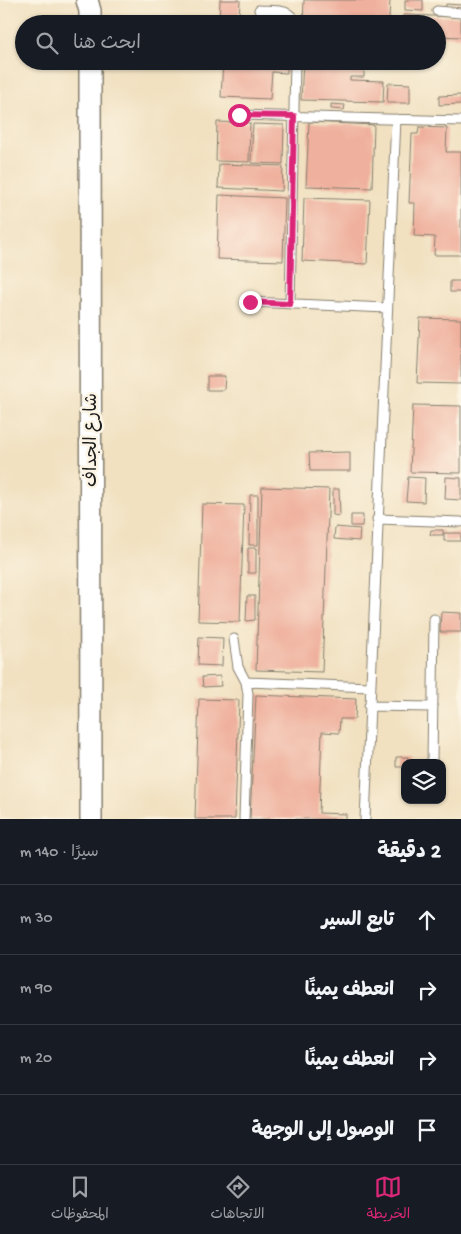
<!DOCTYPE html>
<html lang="ar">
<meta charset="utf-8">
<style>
:root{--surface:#171b24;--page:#20242c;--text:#f1f3f6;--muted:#9ea1a6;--line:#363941;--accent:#db2777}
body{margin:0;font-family:"Gochi Hand","Playpen Sans Arabic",sans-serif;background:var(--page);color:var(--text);direction:rtl}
.controls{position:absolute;right:15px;bottom:15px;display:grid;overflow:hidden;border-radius:10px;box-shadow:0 1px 4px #0004}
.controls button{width:45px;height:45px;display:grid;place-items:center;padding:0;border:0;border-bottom:1px solid var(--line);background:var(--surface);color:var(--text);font:25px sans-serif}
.stop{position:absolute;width:15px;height:15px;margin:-11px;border:4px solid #db2777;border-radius:50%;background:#fff}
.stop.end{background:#db2777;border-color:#fff;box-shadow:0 1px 5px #0008}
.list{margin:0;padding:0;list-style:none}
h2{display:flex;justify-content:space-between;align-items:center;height:65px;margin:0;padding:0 20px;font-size:21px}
h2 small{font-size:16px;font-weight:400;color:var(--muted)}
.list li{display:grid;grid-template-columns:32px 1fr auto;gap:15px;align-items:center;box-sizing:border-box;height:70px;padding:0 20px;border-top:1px solid var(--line)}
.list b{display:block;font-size:19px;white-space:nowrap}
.list em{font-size:16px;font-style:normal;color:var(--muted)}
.icon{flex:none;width:28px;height:28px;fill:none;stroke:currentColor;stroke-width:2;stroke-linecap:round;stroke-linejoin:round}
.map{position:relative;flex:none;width:461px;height:819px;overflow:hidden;direction:ltr}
.search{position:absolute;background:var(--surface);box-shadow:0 1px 4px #0004;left:15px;right:15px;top:15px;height:55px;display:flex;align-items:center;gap:12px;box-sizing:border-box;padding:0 18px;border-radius:28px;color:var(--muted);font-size:19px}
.sheet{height:345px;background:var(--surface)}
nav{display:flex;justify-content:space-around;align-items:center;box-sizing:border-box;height:70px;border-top:1px solid var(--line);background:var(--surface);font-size:14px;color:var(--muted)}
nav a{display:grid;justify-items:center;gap:2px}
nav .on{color:var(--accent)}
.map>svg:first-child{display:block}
</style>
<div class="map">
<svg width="461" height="819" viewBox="0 0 461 819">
<rect width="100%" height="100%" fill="#fcf5e5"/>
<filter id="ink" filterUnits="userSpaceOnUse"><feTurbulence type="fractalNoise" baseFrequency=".02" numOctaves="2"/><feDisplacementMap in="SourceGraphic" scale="10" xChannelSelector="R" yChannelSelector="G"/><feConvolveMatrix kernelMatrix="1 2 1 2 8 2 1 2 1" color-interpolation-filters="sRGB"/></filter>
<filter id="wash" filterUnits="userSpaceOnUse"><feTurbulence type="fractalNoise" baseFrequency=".0096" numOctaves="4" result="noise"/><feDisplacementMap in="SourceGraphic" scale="20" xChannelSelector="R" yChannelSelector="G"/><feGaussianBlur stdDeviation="1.12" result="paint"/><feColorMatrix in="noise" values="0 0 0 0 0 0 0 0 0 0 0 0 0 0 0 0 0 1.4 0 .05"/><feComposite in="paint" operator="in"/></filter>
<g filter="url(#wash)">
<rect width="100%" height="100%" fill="#f1e1c1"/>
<g id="blocks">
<path fill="#efb09d" d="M220,0H240L239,20H234V24H219Z
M304,0H390L389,20H402L403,15L461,17V37L437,36V24H303Z
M405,0H423V11L405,10Z
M446,4L461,5V12L445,11Z
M239,21L263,22V24H239Z
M223,61H287V73L272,72L270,99L221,97Z
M303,61H364V77H350V80L384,81L383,102L301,100Z
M388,83L410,84V103H387Z
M461,95V104L439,105V96Z
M331,104L345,105L344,110L331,109Z
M217,122L250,123L249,162L216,161Z
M309,122L374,125L372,188L306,186Z
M253,124L284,125L283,164L251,163Z
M419,127L447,128L446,152H461V255H434L435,237L414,236L415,203H409L412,134H418Z
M219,164L283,166L282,191L218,188Z
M219,195L285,198L283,261L217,259Z
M304,198L370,200L367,264L302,261Z
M450,281H461V292H450Z
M420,318L461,319V384L417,383Z
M207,376H225L224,390H207Z
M413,405L461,406V473L410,472Z
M350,452V471H310L309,453Z
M408,477L425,478L424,502L406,501Z
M446,477L461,478V500L445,499Z
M262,487L329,489L322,672L256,670Z
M333,489H339L340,516L333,515Z
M250,495H258V545H249Z
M202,504L244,505L240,622L198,621Z
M351,515H363L362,526H351Z
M335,527L360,529L359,541L334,539Z
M431,530H443V535H430Z
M444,533H461V541H444Z
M248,548H256V573H248Z
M247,596H255V620L246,621Z
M441,612L461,613V632H440Z
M199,637L223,638L222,666L198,665Z
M220,676L221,686L203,687L202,677Z
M256,695L356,699L355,719H340L339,733L322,732L319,813L346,814V819H250Z
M199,699L239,700L235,819H195Z
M396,757H408V763H405V767H396Z"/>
</g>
</g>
<g filter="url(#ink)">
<use href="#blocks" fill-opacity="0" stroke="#867e6e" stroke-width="1"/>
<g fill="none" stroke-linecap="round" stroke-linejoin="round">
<defs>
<path id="service" d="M259,10C272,11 292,7 295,24
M437,11L461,13
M239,115L461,121
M250,302L387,308
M290,304L295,61
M377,519L461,522
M234,639L238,667L246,682L248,694L244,819
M246,682L370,687
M369,706L433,707
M432,763L434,619
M365,819L396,119"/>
<path id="tertiary" d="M87,0L90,11V24
M90,61L91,819"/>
</defs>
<use href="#service" stroke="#867e6e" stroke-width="11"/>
<use href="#tertiary" stroke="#867e6e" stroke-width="24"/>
<use href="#service" stroke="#fff" stroke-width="9"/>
<use href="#tertiary" stroke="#fff" stroke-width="21"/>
</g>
</g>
<g fill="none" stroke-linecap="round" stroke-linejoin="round" filter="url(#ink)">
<path stroke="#db2777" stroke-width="6" d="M239,115L294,116L290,304L250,302"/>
</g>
<g text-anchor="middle" stroke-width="5" stroke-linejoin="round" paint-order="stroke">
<g font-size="18" fill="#1c1c1c" stroke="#fcf5e5">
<text transform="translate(90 440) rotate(-90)" y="6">شارع الجداف</text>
</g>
</g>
</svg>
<div class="controls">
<button><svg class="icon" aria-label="layers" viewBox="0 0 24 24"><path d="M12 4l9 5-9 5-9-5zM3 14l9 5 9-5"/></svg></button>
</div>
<div class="stop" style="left:239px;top:115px"></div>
<div class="stop end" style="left:250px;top:302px"></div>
<div class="search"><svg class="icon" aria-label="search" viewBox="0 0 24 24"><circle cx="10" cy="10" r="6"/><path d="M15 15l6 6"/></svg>ابحث هنا</div>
</div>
<section class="sheet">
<h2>2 دقيقة<small>سيرًا · 140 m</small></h2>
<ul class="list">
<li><svg class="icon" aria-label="ahead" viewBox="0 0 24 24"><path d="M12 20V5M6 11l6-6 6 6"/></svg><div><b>تابع السير</b></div><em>30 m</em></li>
<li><svg class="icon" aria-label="right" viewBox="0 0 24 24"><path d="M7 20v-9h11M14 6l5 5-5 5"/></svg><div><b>انعطف يمينًا</b></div><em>90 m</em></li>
<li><svg class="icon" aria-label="right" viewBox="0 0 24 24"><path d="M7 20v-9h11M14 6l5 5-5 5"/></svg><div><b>انعطف يمينًا</b></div><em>20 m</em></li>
<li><svg class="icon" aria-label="arrive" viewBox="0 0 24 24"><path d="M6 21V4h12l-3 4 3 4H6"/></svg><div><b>الوصول إلى الوجهة</b></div></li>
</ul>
</section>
<nav>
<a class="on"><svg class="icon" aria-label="map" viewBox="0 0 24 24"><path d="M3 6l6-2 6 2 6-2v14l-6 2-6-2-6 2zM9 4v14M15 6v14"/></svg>الخريطة</a>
<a><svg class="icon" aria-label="directions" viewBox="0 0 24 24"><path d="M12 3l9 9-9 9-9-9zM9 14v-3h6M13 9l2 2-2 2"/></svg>الاتجاهات</a>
<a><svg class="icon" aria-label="saved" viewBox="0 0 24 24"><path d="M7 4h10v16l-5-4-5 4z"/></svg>المحفوظات</a>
</nav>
